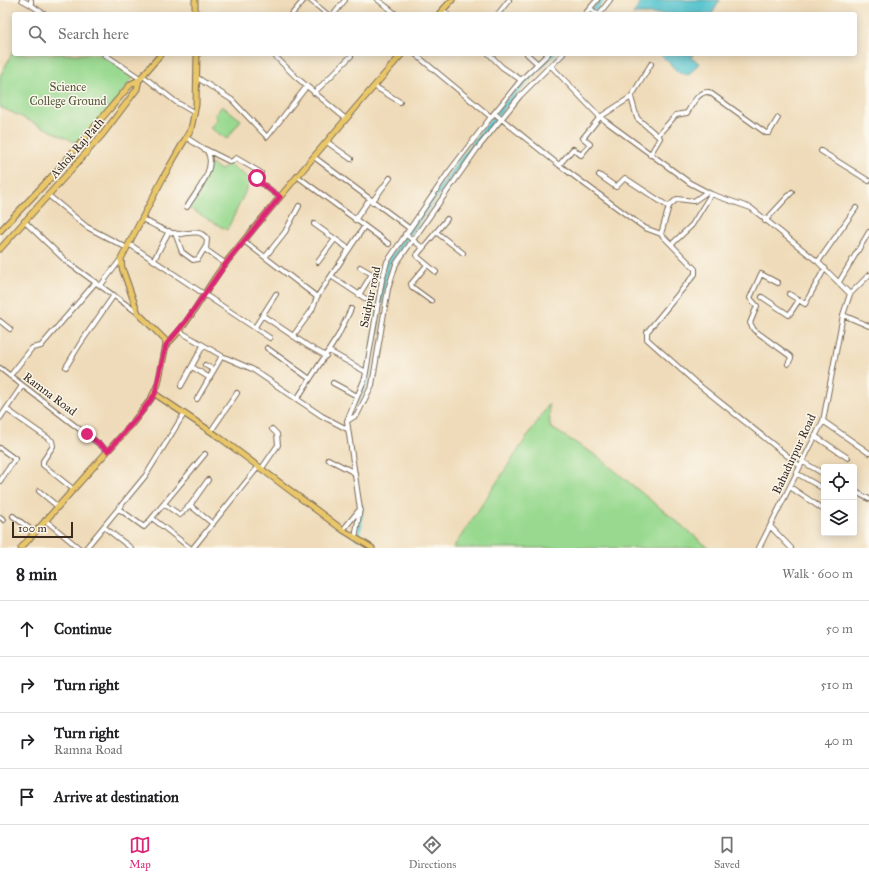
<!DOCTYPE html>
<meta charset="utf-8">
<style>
:root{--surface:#fff;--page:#f6f6f6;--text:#202124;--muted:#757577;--line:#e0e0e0;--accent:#db2777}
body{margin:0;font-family:"IM FELL Great Primer",serif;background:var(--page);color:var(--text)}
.controls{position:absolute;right:12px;bottom:12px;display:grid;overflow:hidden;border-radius:4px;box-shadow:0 2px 10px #0003}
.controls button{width:36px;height:36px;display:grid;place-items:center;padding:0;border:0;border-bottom:1px solid var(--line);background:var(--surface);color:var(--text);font:20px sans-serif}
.scale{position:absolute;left:12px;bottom:10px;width:61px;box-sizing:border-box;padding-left:4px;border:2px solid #3b2a1e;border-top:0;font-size:11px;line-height:14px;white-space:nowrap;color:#3b2a1e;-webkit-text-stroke:3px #fbf7ec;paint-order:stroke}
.stop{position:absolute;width:12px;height:12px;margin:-9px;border:3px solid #db2777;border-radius:50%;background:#fff}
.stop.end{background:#db2777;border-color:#fff;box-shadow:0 1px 4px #0008}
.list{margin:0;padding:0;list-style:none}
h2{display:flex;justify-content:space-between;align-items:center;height:52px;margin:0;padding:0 16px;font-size:17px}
h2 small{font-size:13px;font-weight:400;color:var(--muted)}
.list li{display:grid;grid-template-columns:26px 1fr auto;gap:12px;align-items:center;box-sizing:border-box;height:56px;padding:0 16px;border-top:1px solid var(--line)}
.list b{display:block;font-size:15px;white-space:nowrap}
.list p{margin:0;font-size:13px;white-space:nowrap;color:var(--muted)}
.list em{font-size:13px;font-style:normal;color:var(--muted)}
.icon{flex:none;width:22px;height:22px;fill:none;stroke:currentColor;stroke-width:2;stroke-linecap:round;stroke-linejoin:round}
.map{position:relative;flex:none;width:869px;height:548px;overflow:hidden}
.search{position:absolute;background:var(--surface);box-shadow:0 2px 10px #0003;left:12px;right:12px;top:12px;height:44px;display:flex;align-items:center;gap:10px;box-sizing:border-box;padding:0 14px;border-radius:4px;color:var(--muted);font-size:15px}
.sheet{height:276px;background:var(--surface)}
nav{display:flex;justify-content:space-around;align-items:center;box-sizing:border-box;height:56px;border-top:1px solid var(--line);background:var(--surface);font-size:11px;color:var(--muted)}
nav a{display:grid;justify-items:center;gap:2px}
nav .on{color:var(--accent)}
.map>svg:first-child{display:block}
</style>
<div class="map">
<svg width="869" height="548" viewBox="0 0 869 548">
<rect width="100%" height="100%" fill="#fbf7ec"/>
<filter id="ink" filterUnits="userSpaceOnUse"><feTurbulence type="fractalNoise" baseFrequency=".025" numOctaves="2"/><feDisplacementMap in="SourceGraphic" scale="8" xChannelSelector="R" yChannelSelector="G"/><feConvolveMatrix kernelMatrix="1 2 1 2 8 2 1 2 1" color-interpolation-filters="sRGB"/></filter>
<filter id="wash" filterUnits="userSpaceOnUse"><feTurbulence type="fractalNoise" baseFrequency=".012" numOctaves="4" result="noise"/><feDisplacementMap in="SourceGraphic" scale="16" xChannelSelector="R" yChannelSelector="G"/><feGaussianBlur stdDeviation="0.9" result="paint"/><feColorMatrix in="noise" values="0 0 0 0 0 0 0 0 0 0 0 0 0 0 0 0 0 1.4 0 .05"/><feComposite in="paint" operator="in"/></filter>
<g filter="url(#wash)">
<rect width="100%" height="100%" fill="#efdbb9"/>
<path fill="#98d98f" stroke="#6a8256" d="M14,50V54H100L134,76L117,100L79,144L0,107V76Z
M222,106L241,120L227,139L210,128L217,120L215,115Z
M212,164L221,170L229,164L251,180L227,230L187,207Z
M549,404L550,427L597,456L709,548H453Z"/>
<path fill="#58c5cf" stroke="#4a7876" d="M643,0H720L712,14H633Z
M660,54H694L691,58L699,63L689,75L679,73Z"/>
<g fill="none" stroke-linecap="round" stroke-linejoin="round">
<path stroke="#58c5cf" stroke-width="4.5" d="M590,14L602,0
M357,401L367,381L385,275L389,262C440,190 489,115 553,54
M357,538L360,525L361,506"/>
</g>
</g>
<g filter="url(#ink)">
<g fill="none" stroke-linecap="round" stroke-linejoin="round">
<defs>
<path id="minor" d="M22,0L31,5
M31,0V5L44,14
M310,0L327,14
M378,0L396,14
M590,8L597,14
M443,10L447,14
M292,14L304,0
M334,14L345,0
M498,14L509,0
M585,14L597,0
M599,14L610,0
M104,54L141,79
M273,54L296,77L346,119
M415,54L491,117
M489,54L502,67L521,80
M527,54L538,64
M563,54L551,66L600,117L690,183L711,194L751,208L818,262L850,294
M143,76L176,102L195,113
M196,77L232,100L267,137L307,86
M374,86L400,102
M314,93L351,56
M631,97L637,118L660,138L650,155
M494,113L559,165L620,210L645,228L661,234L695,269V274L647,332V339L695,382L800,466
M658,135L676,115L687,113C692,105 698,91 709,92L766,133H769L778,118
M327,142L351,159
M205,149L231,162L236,158L258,171L261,173L257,180L280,197
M821,151L869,181
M314,157L409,228
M559,165L573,149L581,155L590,144L583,138L600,117L631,97L651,64
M599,175L616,187L625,178L669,207
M297,176L389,244
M48,195L87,227L127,248
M372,202L390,178
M187,207C195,193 218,168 207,151L187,138
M142,219C153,224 166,233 178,234C188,234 200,228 207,239L206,250L226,264
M355,220L369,200
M24,221L67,262L138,313
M765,221L792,192
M314,224L349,249
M364,227L331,276L366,299
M436,232L463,253
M175,233L182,252L193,260L198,259L206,246
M405,234L423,248
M661,234L669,206L677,199L694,201L707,192
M244,241L317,297L331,276
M129,244L270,338
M672,244L692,225L711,194
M266,256L285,232L299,206
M154,260L169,231
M318,262L335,239
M818,262L856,208
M427,265L411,284L412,287L431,301
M360,267L382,280
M436,272L418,257L417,255L447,219
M839,282L869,232
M778,283L761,274L750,298L757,306L750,323L754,330L790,356L791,358L788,364
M101,285L121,259
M789,294L805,304L825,268
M359,295L372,274
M762,297L789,315L799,300
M262,315L308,346L326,356
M843,315L869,326
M0,321L10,329
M255,327L276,294
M179,331L222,356L252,369L322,416L347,429
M293,336L312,310L317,297
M267,348L310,379
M329,351L366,372
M205,365L214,370
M66,367L80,344L114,295
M192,367L210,378
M0,368L108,451
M10,376L32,348L41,346L96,282
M333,383L357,396
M181,386L203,346
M197,399L222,356
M297,399L338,336L351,309
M6,409L52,441L53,446L43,461V465L73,489
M0,418L22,386
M347,421L357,415L372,385L388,289L396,264L477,149L520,96L550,66
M823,421L869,453
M211,431L237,393
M815,436L848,458
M0,448L15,459L0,481
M328,459L355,473
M803,462L824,474
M262,468L278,445L277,434L272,429
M796,473L824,489
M208,480L191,504L192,507L213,524
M790,487L824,510
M39,491L57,506
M854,491L869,499
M164,504L180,515L191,504
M119,509L144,527L152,518
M13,516L34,532
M0,517L4,520
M45,520L79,548
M770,526L791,548
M104,527L131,548
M343,530L360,509
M355,538L360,509L347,421L365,378L382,280L387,262L448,173L491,117L521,80L548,54
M86,548L146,475L184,414
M190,548L152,518L205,454
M193,548L259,466
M759,548L823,421L843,315L850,294L869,275"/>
<path id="major" d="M195,0V14
M439,14L452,0
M0,231L54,174L131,84L139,80
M0,249L103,134L137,89L139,80L161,54
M166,345C192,321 206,287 228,260C285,190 343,122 402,54
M155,394L219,437L343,530L372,548
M21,548L131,425L151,399L158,384L166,345L165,340L138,313L122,268L121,259L164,176L191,129L196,105L197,54"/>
</defs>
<use href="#minor" stroke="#7a6854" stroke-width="6"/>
<use href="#major" stroke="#7a6854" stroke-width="7"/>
<use href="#minor" stroke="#fff" stroke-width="4"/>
<use href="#major" stroke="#e9c769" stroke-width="5"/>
</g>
</g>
<g fill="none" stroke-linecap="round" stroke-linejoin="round" filter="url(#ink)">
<path stroke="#db2777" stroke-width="5" d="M87,434L108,451L141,413L155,394L166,345L186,321L227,262L280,197L257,180V178"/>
</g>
<g text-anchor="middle" stroke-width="3" stroke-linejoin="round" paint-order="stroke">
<g font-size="12" fill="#52563a" stroke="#fbf7ec">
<text x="68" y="91">Science<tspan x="68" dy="14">College Ground</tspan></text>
</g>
<g font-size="12" fill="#3b2a1e" stroke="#fbf7ec">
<text transform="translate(77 148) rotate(-49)" y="4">Ashok Raj Path</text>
<text transform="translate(370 297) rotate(-78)" y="4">Saidpur road</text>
<text transform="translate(50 394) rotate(37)" y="4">Ramna Road</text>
<text transform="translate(794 454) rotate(-65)" y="4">Bahadurpur Road</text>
</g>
</g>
</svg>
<div class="controls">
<button><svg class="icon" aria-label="locate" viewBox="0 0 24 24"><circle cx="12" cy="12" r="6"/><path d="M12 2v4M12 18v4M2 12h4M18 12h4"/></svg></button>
<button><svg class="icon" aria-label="layers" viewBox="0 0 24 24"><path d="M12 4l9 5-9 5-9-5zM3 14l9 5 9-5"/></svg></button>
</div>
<div class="scale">100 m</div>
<div class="stop" style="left:257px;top:178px"></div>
<div class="stop end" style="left:87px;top:434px"></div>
<div class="search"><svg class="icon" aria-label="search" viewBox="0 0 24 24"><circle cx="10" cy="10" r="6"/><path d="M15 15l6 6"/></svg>Search here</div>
</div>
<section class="sheet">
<h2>8 min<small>Walk · 600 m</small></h2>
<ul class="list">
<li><svg class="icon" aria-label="ahead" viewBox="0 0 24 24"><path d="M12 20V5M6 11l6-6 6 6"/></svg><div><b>Continue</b></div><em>50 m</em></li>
<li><svg class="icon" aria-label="right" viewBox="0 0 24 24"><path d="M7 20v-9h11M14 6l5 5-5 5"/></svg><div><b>Turn right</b></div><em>510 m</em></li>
<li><svg class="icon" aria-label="right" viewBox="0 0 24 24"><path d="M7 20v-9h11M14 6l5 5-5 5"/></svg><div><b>Turn right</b><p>Ramna Road</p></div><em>40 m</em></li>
<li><svg class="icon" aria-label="arrive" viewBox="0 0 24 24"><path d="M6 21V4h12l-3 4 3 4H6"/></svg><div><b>Arrive at destination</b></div></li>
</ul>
</section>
<nav>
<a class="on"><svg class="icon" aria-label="map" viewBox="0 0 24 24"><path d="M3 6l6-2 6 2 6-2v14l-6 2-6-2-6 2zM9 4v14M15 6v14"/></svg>Map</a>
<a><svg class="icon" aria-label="directions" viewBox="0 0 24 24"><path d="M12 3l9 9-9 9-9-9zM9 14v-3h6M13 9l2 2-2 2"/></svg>Directions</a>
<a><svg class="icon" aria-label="saved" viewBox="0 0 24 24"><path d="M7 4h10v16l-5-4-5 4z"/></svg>Saved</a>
</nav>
